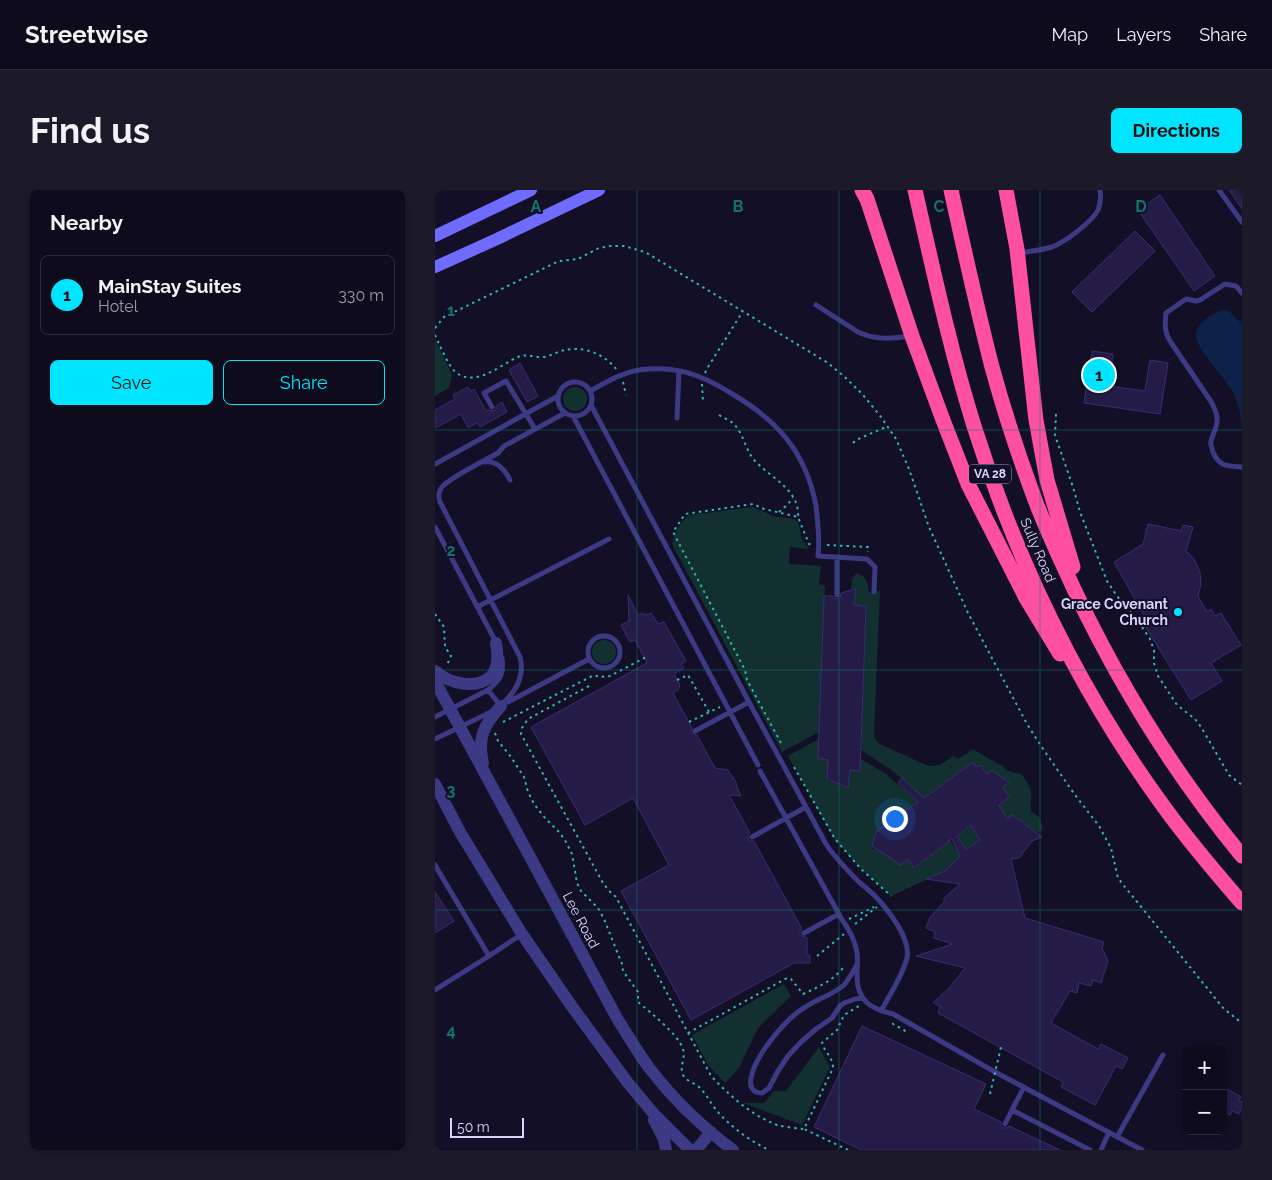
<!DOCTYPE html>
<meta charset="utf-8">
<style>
:root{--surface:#0e0b1c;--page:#1c1929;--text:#f1f3f6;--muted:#9b9ba3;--line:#2e2b3b;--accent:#00e5ff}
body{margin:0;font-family:Raleway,sans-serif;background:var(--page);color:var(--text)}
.controls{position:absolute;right:15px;bottom:15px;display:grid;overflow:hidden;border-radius:8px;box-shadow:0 2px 8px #0003}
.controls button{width:45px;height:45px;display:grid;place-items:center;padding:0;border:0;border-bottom:1px solid var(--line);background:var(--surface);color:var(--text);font:25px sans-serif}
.scale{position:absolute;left:15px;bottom:12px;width:74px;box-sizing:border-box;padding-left:5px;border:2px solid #d9d4ff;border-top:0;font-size:14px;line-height:18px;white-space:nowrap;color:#d9d4ff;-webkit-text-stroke:4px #130f26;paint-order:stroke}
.you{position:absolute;left:459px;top:628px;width:18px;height:18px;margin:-12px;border:4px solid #fff;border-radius:50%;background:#1a73e8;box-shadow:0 0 0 8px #1a73e833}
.badge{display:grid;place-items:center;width:32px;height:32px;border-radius:50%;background:var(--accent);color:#111;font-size:16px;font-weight:700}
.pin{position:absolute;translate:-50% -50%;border:2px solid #fff;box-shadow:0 1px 5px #0006}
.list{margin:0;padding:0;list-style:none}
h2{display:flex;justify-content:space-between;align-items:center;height:65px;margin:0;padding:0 20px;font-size:21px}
h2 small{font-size:16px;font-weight:400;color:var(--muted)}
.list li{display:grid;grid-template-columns:32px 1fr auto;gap:15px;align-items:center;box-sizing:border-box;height:80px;margin:0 10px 10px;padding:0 10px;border:1px solid var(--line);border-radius:8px}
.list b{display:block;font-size:19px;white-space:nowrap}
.list p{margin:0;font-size:16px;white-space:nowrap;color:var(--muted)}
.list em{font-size:16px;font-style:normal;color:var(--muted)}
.actions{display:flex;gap:10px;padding:15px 20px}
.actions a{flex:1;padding:11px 0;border:1px solid var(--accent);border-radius:8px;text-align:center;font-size:18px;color:var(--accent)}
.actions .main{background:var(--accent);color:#111}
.map{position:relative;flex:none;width:807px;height:960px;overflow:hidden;border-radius:8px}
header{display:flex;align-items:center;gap:30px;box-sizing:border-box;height:70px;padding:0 25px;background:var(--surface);border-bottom:1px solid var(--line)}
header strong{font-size:24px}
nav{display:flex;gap:28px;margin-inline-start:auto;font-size:18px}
.intro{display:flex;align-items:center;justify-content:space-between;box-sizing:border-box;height:120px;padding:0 30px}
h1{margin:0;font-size:35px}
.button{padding:12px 22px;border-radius:8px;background:var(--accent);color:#111;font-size:18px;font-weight:700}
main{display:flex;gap:30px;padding:0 30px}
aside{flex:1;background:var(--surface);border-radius:8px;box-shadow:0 2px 8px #0003}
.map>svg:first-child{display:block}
</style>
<header>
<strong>Streetwise</strong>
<nav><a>Map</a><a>Layers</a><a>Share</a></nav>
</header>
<div class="intro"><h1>Find us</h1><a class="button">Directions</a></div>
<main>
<aside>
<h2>Nearby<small></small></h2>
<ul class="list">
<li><span class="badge">1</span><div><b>MainStay Suites</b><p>Hotel</p></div><em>330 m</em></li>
</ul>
<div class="actions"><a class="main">Save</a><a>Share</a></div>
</aside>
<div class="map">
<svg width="807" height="960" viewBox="0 0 807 960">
<rect width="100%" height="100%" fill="#130f26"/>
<path fill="#12302f" d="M0,149L17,185L14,198L0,206Z
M128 209a12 12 0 1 1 24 0a12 12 0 1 1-24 0Z
M318,317L338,326L358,329L363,332L367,349L374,359L355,357L354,374L386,376L384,394L390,396L384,542L347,562L237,354L241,341L246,333L254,325Z
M421,384C431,384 433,394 434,402L445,401L439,544L440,549L445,554L493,576L505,575L518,566L523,569L538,559L563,574C568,575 568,577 572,580C576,583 582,583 587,584C590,590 596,596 596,603C597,609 595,615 596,621L604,627L608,639L602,643L578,625L572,629L569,625L543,646L545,650L532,662L521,647L574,607L568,597L574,592L556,581L552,584L545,575L541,577L538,572L489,608L458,581L426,560L431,417L419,415L421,399L416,400L417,389Z
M157 462a12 12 0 1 1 24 0a12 12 0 1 1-24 0Z
M384,549L383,568L393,570L392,590L413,598L415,580H425V568L451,584L483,612L442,642L437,660L441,657L466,675L473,669L480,678L515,650L525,665L510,681L456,706L426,679L400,650L353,566Z
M349,794L356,806L323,838L304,878L290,893L273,875L257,845Z
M384,857L395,877L367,935L308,913H329L339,901H351Z"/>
<path fill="#0c2248" d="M786,120H793L807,134V239C806,226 804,214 798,202C791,189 762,159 761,147C760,133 777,125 786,120Z"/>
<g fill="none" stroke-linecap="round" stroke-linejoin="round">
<path stroke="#0c2248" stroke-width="3" d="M0,3L5,0"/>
</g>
<path fill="#241b47" stroke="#3b2d73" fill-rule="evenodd" d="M794,0H807V19Z
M725,5L780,86L759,101L703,20Z
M700,41L720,61L657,122L637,102Z
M657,161L678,164L673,196L710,201L715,170L733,173L725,224L649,213Z
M85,173L103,206L92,212L74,180Z
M33,197L36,201L39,199L51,221L54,220L59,221L61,219V216L67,212L72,222L45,237L42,233L33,238L26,224L0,238V220L20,209L18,205Z
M713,334L746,341L748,335L758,337L751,361L759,369L765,382L766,395L763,406L772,422L776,419L780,426L786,423L806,455L776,473L787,491L756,510L710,436L714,434L679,372L708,354Z
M421,399L419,415L431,417L425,581L415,580L413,598L392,589L393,570L383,568L389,406H398L399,408L402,409L405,408L406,403Z
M193,405L203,425L207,423L212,425L216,423L223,434L229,432L251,471L246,474L249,478L239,484L245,495L243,500L238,503L257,538L256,540V543L262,545L280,578L293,580L302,594L301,595L306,606L294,605L315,643L313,645V649L315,651H319L367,739L365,742V745L372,748V765H375V773H359L256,830L186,701L234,675L198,608L150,635L96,537L212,473L200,450L195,452L186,435L194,431Z
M538,572L541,577L545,575L552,584L556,580L574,592L568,597L574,607L564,615L572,629L578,625L607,647L597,651L584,668L576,669L590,728L669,752L667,758L673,771L666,793L658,790L656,796L644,793L642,803L635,801L616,833L663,859L666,854L693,868L687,879L681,876L660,915L626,897L628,892L503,823L505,816L498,813L515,797L530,778L481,766L518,754L499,748L500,742L491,738L495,727L509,712V708L525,694L491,689L510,681L525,666L517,649L479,678L473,669L466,675L437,656L441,642L483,612L463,593L467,588L489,608ZM536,635L545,650L531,660L522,646Z
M0,702L19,731L0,743Z
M427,836L551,894L539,919L566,932V936L568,938H572L574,936L625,960H426L379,937Z
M788,897L806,907L804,910L807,912V918L804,924L797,921L795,925L788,921Z"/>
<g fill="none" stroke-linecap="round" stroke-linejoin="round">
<path stroke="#2fb8b0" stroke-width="2" stroke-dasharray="2.5 4" stroke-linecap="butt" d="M0,138L9,127L124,71L143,69L164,58L175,56H189L210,62L393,173L412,189L428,205L446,227L461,249L474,279L494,337L533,423L592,534L606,556L640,605L664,636L676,658L683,688L690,697L789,819L807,833
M0,145C5,155 14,179 23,184C43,196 65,175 83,167C91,163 100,168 109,167C116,166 123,161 130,160C150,156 169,164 181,179
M270,183L273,177L308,121
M188,192L191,205
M267,194L268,212
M621,224L620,245L638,297L645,322L672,391L682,406L705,434L715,449L719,460V473L723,486L742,515L760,529L766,537L794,585L807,595
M284,225C289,228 294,230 298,233C309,244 310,260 320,271C336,288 365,300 363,327
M418,253L421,250L451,237
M344,322L352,315L358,308
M392,355L433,357V362
M0,424L9,437L10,457L16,466L12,475L13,476
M242,490L253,485L274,522
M154,496L93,529L87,538L86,544L168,693L174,701L181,707L276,886C295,906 316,925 342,935C350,937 360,938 369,939
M68,532L159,485L164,487L175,486L213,466
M254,532L285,517
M60,543L63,551L76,567L89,587L93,602L99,614L110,628L125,643L131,652L137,664L142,693L146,701L163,718L169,729L187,774L188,781L203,802V812C216,823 243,844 248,859C251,867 244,877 248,885C252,892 261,893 266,899C272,905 276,914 282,921C296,937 315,951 334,960
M346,553L312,490L310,480L238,342L250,324L318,314L329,319L363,327L374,354L377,355
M359,577L400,649L426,679L456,706
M414,729L439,717
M420,734L442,717
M382,766L409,744
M458,833V834L472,842
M253,843L352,788L356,789L368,804C383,797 400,790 410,775
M413,960L369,939L398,878C398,867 390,863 387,853L402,840L409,825L424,816"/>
<path stroke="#3d3a85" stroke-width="5" d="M784,0L807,32
M585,63C596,61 607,60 617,57C630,52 657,32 663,20C666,13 666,7 665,0
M807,103L801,96L790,94L765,110L761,111L751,109L731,123C730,135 729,141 735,151L777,213C779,218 782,223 782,228C783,236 778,243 776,251C775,255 777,258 778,262C784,277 793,276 807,277
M381,115L423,142C440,150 456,149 474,146
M123 209a17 17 0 1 1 34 0a17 17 0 1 1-34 0Z
M155,201C170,193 186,183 204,180C239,175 265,184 294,202C341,229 371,261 381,316C383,333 385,349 383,366L432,369L440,377L439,402
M156,215L314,512L391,654C400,668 412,680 424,692C430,697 436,702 441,707C454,721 476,749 472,768C467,787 455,804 446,821
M57,217L49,203L71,191L100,239
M138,226L323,575
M242,228L244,181
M49,272C62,270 70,280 75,290
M0,274L123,206
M0,337L62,454
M402,367V405
M42,417L174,349
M153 462a16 16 0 1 1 32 0a16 16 0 1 1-32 0Z
M53,500L65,515
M73,512L154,469
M65,516C80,503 90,486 85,467L5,312C3,306 3,302 7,297C14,288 51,270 63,263L69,256L130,223
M0,527L53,500C65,490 69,485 67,468
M260,541L314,512
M0,549L56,522
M325,581L406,728C414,739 420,749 422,763C423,770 422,778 422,786C422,811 436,819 458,824L560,882L707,960
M317,647L371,617
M0,675L54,766L0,800
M369,743L404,724
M54,766L87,744
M422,775C418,781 414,789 409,795C399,804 383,809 372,816C352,827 320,865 316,888C314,897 318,903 327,903L334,898L343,881L353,866L366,852L381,839L397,828L405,816L409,813L420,809L428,808
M589,897L577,920L655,960
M570,934L577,920
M682,947L728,865
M666,960L674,942"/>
<path stroke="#3d3a85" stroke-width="12" d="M0,481C13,493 40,500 55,487C64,479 63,464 61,453
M0,491L183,830C194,847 203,863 215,879C239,910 267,937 298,960
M48,573C42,547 49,535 66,516
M0,594L25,642L87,744L138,818L193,893L219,924L255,960
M219,930L229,949L231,960
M261,960L276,942"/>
<path stroke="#6f6bff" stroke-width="12" d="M0,46L96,0
M0,77L62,49L164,0"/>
<path stroke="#ff4fa3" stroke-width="15" d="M427,0L432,9L477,146L508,230L533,294L591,408L625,464
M480,0C498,79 515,159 539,236C582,372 645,502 729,617C753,650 780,682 807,713
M516,0C529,59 542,119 557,177C569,221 583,264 599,307C607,329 617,351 627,373C674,478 734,577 807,666
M571,0L582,59L601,230L612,290L638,377"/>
<path stroke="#2fb8b0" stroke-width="2" stroke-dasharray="2.5 4" stroke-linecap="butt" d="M555,904L566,857"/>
</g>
<path fill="none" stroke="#0f766e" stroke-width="1" stroke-opacity="0.55" d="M202,0V960M404,0V960M605,0V960M0,240H807M0,480H807M0,720H807"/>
<circle fill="#00e5ff" stroke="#130f26" stroke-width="2" cx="743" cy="422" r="5"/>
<g text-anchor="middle" stroke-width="4" stroke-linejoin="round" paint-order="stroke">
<rect fill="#130f26" stroke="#9e99be" stroke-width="1" x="534" y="274.5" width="42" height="19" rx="4"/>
<g font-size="12" font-weight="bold" fill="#d9d4ff">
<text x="555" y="288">VA 28</text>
</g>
<g font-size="14" fill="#d9d4ff" stroke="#130f26">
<text transform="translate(603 360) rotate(67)" y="5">Sully Road</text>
<text transform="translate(146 730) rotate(62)" y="5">Lee Road</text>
</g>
<g font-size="14" font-weight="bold" fill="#d9d4ff" stroke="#130f26" text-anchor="end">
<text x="733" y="419">Grace Covenant<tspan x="733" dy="16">Church</tspan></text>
</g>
</g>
<g font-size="16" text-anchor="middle" font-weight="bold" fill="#0f766e" stroke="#130f26" stroke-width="4" stroke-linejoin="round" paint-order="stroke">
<text x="101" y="22">A</text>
<text x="303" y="22">B</text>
<text x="504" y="22">C</text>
<text x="706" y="22">D</text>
<text x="16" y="126">1</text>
<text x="16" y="366">2</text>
<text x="16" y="606">3</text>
<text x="16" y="846">4</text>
</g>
</svg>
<div class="controls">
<button>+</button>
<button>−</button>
</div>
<div class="scale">50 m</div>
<div class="you"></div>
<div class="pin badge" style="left:664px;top:185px">1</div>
</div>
</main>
